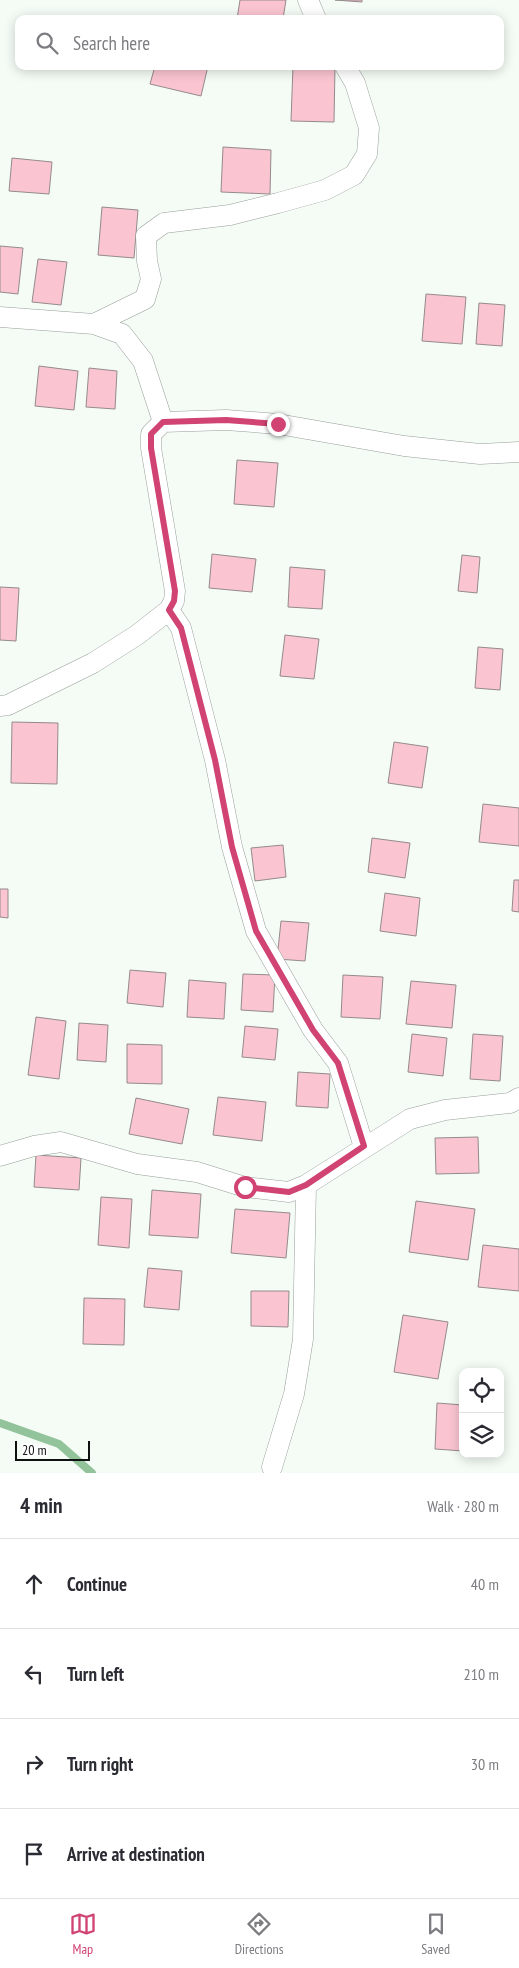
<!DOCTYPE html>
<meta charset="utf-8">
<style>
:root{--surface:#fff;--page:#f7f7f7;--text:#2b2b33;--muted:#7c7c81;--line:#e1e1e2;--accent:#d04373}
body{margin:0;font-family:"PT Sans Narrow",sans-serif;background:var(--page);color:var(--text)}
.controls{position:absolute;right:15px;bottom:15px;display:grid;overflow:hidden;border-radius:10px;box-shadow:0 2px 12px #0003}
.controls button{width:45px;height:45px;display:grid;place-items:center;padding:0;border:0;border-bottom:1px solid var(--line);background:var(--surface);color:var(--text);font:25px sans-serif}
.scale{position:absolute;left:15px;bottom:12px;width:75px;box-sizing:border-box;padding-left:5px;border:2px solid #0e110f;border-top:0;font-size:14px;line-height:18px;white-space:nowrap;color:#0e110f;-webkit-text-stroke:4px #fff;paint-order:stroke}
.stop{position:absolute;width:15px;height:15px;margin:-11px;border:4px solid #d04373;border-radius:50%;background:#fff}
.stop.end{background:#d04373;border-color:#fff;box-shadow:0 1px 5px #0008}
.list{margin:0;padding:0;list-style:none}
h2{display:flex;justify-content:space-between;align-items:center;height:65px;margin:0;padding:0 20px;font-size:21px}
h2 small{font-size:16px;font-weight:400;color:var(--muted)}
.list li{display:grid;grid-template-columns:32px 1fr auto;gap:15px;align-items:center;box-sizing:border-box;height:90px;padding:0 20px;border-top:1px solid var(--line)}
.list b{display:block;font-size:19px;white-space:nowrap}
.list em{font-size:16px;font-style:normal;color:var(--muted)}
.icon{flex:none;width:28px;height:28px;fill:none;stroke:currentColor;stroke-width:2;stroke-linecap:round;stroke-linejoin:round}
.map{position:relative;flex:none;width:519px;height:1473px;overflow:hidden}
.search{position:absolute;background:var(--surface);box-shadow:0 2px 12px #0003;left:15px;right:15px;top:15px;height:55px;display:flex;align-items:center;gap:12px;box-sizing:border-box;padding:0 18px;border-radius:10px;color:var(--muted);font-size:19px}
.sheet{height:425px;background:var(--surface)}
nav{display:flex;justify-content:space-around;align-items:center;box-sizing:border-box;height:70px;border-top:1px solid var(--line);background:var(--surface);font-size:14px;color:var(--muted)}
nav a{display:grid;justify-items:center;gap:2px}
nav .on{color:var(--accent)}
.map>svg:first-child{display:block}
</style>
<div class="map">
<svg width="519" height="1473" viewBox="0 0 519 1473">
<rect width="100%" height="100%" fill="#f4fcf5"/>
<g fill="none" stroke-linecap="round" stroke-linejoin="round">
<path stroke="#92c39b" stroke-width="8" d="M0,1423L59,1444L92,1473"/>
</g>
<path fill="#fac5d1" stroke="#948a8c" d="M240,0H286L283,19H237Z
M335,0H362V2Z
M155,66H208L201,96L150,84Z
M293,66H335L334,122L291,121Z
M223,147L271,150L270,194L221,192Z
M12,158L52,162L49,194L9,191Z
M102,207L138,210L134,258L98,255Z
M0,246L23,248L18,294L0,292Z
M38,259L67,262L61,305L32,302Z
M426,294L466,297L462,344L422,341Z
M479,303L505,305L502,346L476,344Z
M39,366L78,371L74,410L35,406Z
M89,368L117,371L115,409L86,407Z
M237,460L278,463L274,507L234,504Z
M212,554L256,559L252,592L209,588Z
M462,555L480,557L477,593L458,591Z
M290,567L325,570L322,609L288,607Z
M0,587L19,588L16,641L0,640Z
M285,635L319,639L314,679L280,676Z
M478,647L503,649L500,690L475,688Z
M12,722L58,723L57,784L11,783Z
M394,742L428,747L422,788L388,783Z
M483,804L519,808V846L479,842Z
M372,838L410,843L405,878L368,872Z
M283,845L286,877L255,881L251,848Z
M514,880H519V912L512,911Z
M0,889H8V918L0,917Z
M385,893L420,898L416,936L380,931Z
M281,921L309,923L305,961L277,959Z
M130,970L166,973L163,1007L127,1003Z
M243,974L275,975L273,1012L241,1010Z
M343,975L383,977L380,1019L341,1017Z
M189,980L226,983L224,1019L187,1017Z
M411,981L456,985L452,1028L406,1024Z
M36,1017L66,1021L59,1079L28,1075Z
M79,1023L108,1025L106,1062L77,1060Z
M245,1026L278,1029L275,1060L242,1057Z
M412,1034L447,1038L443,1076L408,1072Z
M473,1034L503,1036L500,1081L470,1079Z
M127,1044L162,1045V1084L127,1083Z
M298,1072L330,1074L328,1108L296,1106Z
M218,1097L266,1102L262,1141L213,1135Z
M136,1098L189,1109L182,1144L129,1134Z
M478,1137L479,1173L436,1174L435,1138Z
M36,1155L81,1158L79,1190L34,1187Z
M152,1190L201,1194L198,1238L149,1235Z
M101,1197L132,1199L129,1248L98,1245Z
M416,1201L475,1209L468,1260L409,1252Z
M235,1209L290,1213L286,1258L231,1253Z
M483,1245L519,1249V1291L478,1287Z
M148,1268L182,1271L179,1310L144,1307Z
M251,1291H289L288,1327L251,1326Z
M84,1298L125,1299L124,1345L83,1344Z
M403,1315L448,1322L438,1379L394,1372Z
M437,1403L463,1405V1451L435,1449Z"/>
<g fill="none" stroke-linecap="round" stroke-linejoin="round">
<defs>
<path id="street" d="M308,0L316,19
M0,317L94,324L122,334L143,361L163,422
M94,324L145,299L151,279L147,261L146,236L164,223L230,215L278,203L325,190L354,175L367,154L369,128L355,83L345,66
M169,610L181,628L215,760L232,847L256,931L313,1030L338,1063L364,1147
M0,706L8,705L93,663L137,635L169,610L174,601L175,591L151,448V434L163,422L226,420L278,424L404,446L480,454L519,452
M0,1156L34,1146L61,1142L137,1164L197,1172L245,1187L289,1192L306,1185L410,1119L445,1110L510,1103L519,1098
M272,1467L294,1394L303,1339L306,1185"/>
</defs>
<use href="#street" stroke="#989f99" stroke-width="21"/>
<use href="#street" stroke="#fff" stroke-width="20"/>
</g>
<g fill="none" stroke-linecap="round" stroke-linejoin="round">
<path stroke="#d04373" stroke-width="6" d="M245,1187L289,1192L306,1185L364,1146L338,1063L313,1030L256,931L232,847L215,760L181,628L169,610L174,601L175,591L151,448V434L163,422L226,420L278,424"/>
</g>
</svg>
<div class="controls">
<button><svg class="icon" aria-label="locate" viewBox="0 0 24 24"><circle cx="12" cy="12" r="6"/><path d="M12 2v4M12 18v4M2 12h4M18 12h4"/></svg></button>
<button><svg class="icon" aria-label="layers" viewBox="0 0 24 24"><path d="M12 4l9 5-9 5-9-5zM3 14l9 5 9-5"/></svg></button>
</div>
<div class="scale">20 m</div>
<div class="stop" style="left:245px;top:1187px"></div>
<div class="stop end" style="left:278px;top:424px"></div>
<div class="search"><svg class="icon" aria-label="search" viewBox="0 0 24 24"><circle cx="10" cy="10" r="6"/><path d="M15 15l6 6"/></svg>Search here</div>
</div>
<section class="sheet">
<h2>4 min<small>Walk · 280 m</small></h2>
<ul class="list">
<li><svg class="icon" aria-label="ahead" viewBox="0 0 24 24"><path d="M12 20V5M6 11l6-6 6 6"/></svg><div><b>Continue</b></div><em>40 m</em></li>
<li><svg class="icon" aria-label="left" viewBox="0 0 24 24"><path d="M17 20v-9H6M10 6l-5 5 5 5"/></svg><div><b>Turn left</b></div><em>210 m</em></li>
<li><svg class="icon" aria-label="right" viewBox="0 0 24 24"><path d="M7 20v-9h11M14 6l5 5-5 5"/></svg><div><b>Turn right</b></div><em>30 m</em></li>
<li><svg class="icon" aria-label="arrive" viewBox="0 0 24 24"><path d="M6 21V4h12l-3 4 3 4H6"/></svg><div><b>Arrive at destination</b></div></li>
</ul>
</section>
<nav>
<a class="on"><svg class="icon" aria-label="map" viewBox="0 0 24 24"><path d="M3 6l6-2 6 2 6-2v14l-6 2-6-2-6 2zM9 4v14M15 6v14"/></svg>Map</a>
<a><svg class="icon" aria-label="directions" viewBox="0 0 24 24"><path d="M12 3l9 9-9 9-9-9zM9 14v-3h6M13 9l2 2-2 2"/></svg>Directions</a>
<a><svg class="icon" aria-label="saved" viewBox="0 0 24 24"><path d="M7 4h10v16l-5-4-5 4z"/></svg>Saved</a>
</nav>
